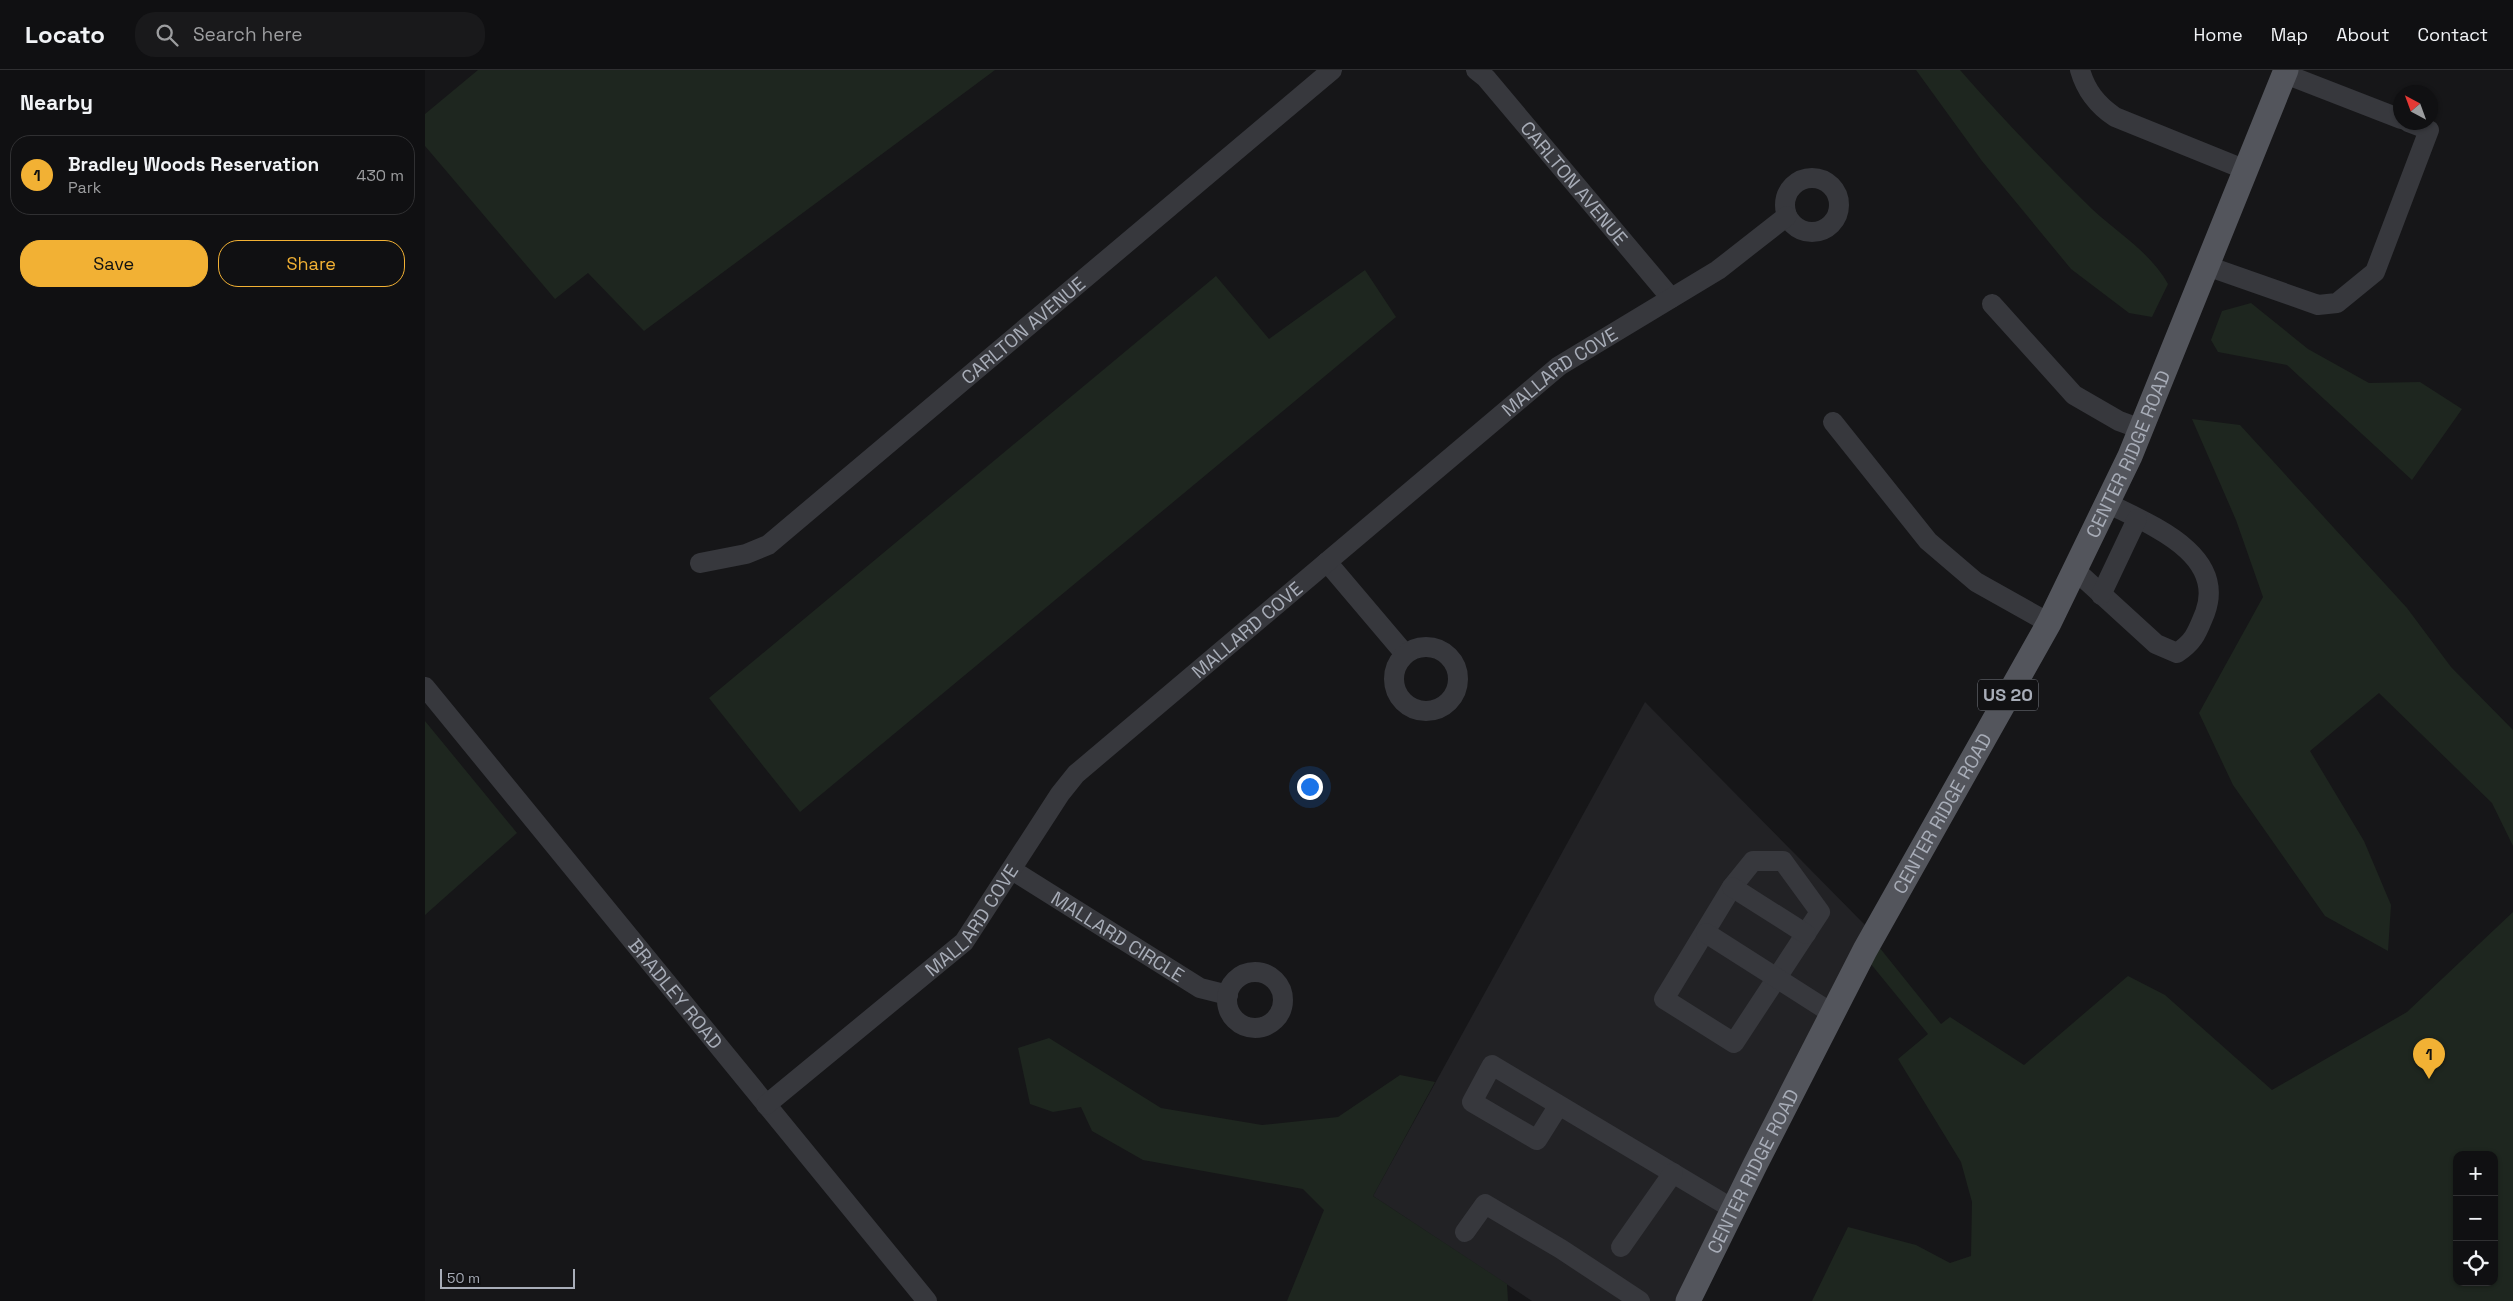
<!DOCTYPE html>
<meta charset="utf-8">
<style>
:root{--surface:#101012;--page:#19191b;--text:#f1f3f6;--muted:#9c9d9f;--line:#303032;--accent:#f2b134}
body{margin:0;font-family:"Space Grotesk",sans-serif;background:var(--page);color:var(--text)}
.controls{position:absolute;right:15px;bottom:15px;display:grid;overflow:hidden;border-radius:10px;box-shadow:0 1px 4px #0004}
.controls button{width:45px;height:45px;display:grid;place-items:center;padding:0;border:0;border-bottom:1px solid var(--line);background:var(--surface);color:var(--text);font:25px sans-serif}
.compass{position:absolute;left:1968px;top:15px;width:45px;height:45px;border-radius:50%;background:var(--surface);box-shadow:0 1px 4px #0004;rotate:319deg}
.scale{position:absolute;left:15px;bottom:12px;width:135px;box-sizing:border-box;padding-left:5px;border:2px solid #a8adb8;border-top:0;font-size:14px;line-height:18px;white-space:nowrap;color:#a8adb8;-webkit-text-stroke:4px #111113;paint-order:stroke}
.you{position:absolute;left:884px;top:716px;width:18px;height:18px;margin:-12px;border:4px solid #fff;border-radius:50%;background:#1a73e8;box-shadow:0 0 0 8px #1a73e833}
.badge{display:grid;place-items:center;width:32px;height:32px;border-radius:50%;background:var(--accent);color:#111;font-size:16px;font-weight:700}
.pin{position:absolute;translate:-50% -41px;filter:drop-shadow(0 1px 2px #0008)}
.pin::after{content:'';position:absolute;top:26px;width:18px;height:15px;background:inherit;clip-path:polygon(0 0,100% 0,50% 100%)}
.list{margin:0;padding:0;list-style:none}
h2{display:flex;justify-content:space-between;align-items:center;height:65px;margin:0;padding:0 20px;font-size:21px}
h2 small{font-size:16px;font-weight:400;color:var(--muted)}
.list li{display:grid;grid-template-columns:32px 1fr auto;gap:15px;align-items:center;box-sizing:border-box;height:80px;margin:0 10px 10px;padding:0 10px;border:1px solid var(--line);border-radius:20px}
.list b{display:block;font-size:19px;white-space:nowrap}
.list p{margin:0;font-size:16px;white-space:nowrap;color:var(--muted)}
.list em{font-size:16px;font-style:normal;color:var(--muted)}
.actions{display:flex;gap:10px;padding:15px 20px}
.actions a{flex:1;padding:11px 0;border:1px solid var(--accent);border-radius:20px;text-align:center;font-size:18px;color:var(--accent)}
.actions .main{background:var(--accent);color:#111}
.icon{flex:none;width:28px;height:28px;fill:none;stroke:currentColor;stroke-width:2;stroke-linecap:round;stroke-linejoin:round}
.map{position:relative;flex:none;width:2088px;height:1231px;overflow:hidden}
header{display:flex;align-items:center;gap:30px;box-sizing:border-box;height:70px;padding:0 25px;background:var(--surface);border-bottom:1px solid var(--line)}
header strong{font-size:24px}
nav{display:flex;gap:28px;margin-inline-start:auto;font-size:18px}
.search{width:350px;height:45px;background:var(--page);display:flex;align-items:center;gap:12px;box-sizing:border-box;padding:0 18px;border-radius:20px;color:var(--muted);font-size:19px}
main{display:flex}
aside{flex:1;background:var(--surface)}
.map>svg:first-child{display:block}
</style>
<header>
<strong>Locato</strong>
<div class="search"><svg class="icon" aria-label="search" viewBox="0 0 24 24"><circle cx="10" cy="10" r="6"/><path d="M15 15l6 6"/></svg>Search here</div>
<nav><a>Home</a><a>Map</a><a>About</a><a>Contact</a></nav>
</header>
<main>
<aside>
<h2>Nearby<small></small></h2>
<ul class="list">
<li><span class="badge">1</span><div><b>Bradley Woods Reservation</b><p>Park</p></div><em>430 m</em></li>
</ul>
<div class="actions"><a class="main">Save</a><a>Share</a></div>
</aside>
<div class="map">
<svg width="2088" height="1231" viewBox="0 0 2088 1231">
<rect width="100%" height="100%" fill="#161618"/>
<path fill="#222225" d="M1220,632L1441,856L1251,1231H1107L948,1126Z"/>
<path fill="#1e261f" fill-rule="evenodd" d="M53,0H570L219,261L163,203L130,229L0,76V44Z
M1491,0H1535C1577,48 1621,94 1667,139C1693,163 1726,183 1743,214L1727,247L1704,243L1646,199L1557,91Z
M940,200L971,247L375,742L284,628L791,206L844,269Z
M1826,233L1883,279L1944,313L1995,312L2037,339L1987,410L1862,295L1793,282L1786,270L1797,241Z
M1767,349L1815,355L1982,538L2026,597L2088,660V776L2067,733L1954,623L1885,681L1939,771L1966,835L1963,881L1900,846L1808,715L1774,643L1838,527L1811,450Z
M0,651L92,763L0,845Z
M2088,842V1231H1387L1423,1157L1491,1175L1525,1193L1546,1186L1547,1132L1536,1092L1473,989L1503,964L1441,888L1450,872L1516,954L1525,947L1599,995L1703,906L1740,925L1847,1020L1982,942ZM2032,1085H2069V1212H2032Z
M624,968L736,1038L837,1055L913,1047L975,1005L1010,1012L948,1126L1082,1214L1083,1231H862L899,1140L878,1119L718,1090L667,1061L656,1037L628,1042L605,1034L593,978Z"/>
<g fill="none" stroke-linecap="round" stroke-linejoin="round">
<g stroke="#37383d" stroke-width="20">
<path id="s1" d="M1051,0L1061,8L1246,228"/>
<path d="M1655,0C1661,21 1672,35 1690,47L1821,100"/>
<path d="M1860,4L1976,49"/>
<circle cx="1387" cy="135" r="27"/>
<path d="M1782,196L1893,235L1912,233L1950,202L2004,60L1983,52"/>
<path d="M1567,234L1649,325L1694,351L1716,359"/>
<path d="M1408,352L1503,471L1551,512L1624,553"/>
<path d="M902,492L980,584"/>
<path id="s2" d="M275,493L321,484L343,475L907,0"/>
<path d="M1650,500L1731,574L1752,583C1770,571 1772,562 1780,543C1802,483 1723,454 1682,433"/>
<path d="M1676,525L1712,449"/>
<circle cx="1001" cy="609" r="32"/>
<path id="s3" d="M0,617L502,1231"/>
<path d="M1328,791H1358L1395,842L1309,973L1239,929L1307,817Z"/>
<path id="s4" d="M587,800L775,918L803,925"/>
<path d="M1307,817L1381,864"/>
<path d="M1281,863L1408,944"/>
<circle cx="830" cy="930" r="28"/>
<path id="s5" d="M341,1035L539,872L635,724L651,704L1134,296L1293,200L1362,146"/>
<path d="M1134,1035L1112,1070L1047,1032L1067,995L1308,1139"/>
<path d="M1040,1162L1060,1134L1136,1179L1215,1231"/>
<path d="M1196,1177L1248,1103"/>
</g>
<path stroke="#53555c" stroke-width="25" id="s6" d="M1263,1231L1330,1095L1440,880L1624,553L1705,386L1861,0"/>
</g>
<g text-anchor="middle" stroke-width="4" stroke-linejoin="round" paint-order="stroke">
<rect fill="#111113" stroke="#7b7e86" stroke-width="1" x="1553" y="609.5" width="60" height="31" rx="4"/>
<g font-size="18" font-weight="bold" fill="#a8adb8">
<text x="1583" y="631">US 20</text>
</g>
<g font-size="19" fill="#a8adb8" stroke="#111113">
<text dy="7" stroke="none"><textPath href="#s1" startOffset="150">CARLTON AVENUE</textPath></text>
<text dy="7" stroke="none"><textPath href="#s2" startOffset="404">CARLTON AVENUE</textPath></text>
<text dy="7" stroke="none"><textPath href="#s5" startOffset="1088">MALLARD COVE</textPath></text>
<text dy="7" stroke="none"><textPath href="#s6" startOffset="955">CENTER RIDGE ROAD</textPath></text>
<text dy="7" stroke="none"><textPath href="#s5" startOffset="682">MALLARD COVE</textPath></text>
<text dy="7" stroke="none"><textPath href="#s6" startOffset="550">CENTER RIDGE ROAD</textPath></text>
<text dy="7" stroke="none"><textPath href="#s5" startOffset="278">MALLARD COVE</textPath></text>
<text dy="7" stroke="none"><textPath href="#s4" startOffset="125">MALLARD CIRCLE</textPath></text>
<text dy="7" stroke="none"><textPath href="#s3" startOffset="396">BRADLEY ROAD</textPath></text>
<text dy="7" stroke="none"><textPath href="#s6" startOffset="145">CENTER RIDGE ROAD</textPath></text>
</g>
</g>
</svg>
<div class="controls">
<button>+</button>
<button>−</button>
<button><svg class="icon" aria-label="locate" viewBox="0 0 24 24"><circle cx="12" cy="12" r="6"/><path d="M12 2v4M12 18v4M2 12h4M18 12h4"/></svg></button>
</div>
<svg class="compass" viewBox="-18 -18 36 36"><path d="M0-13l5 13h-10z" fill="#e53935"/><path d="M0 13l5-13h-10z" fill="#9c9d9f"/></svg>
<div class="scale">50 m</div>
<div class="you"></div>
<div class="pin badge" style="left:2004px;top:1009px">1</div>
</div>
</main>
